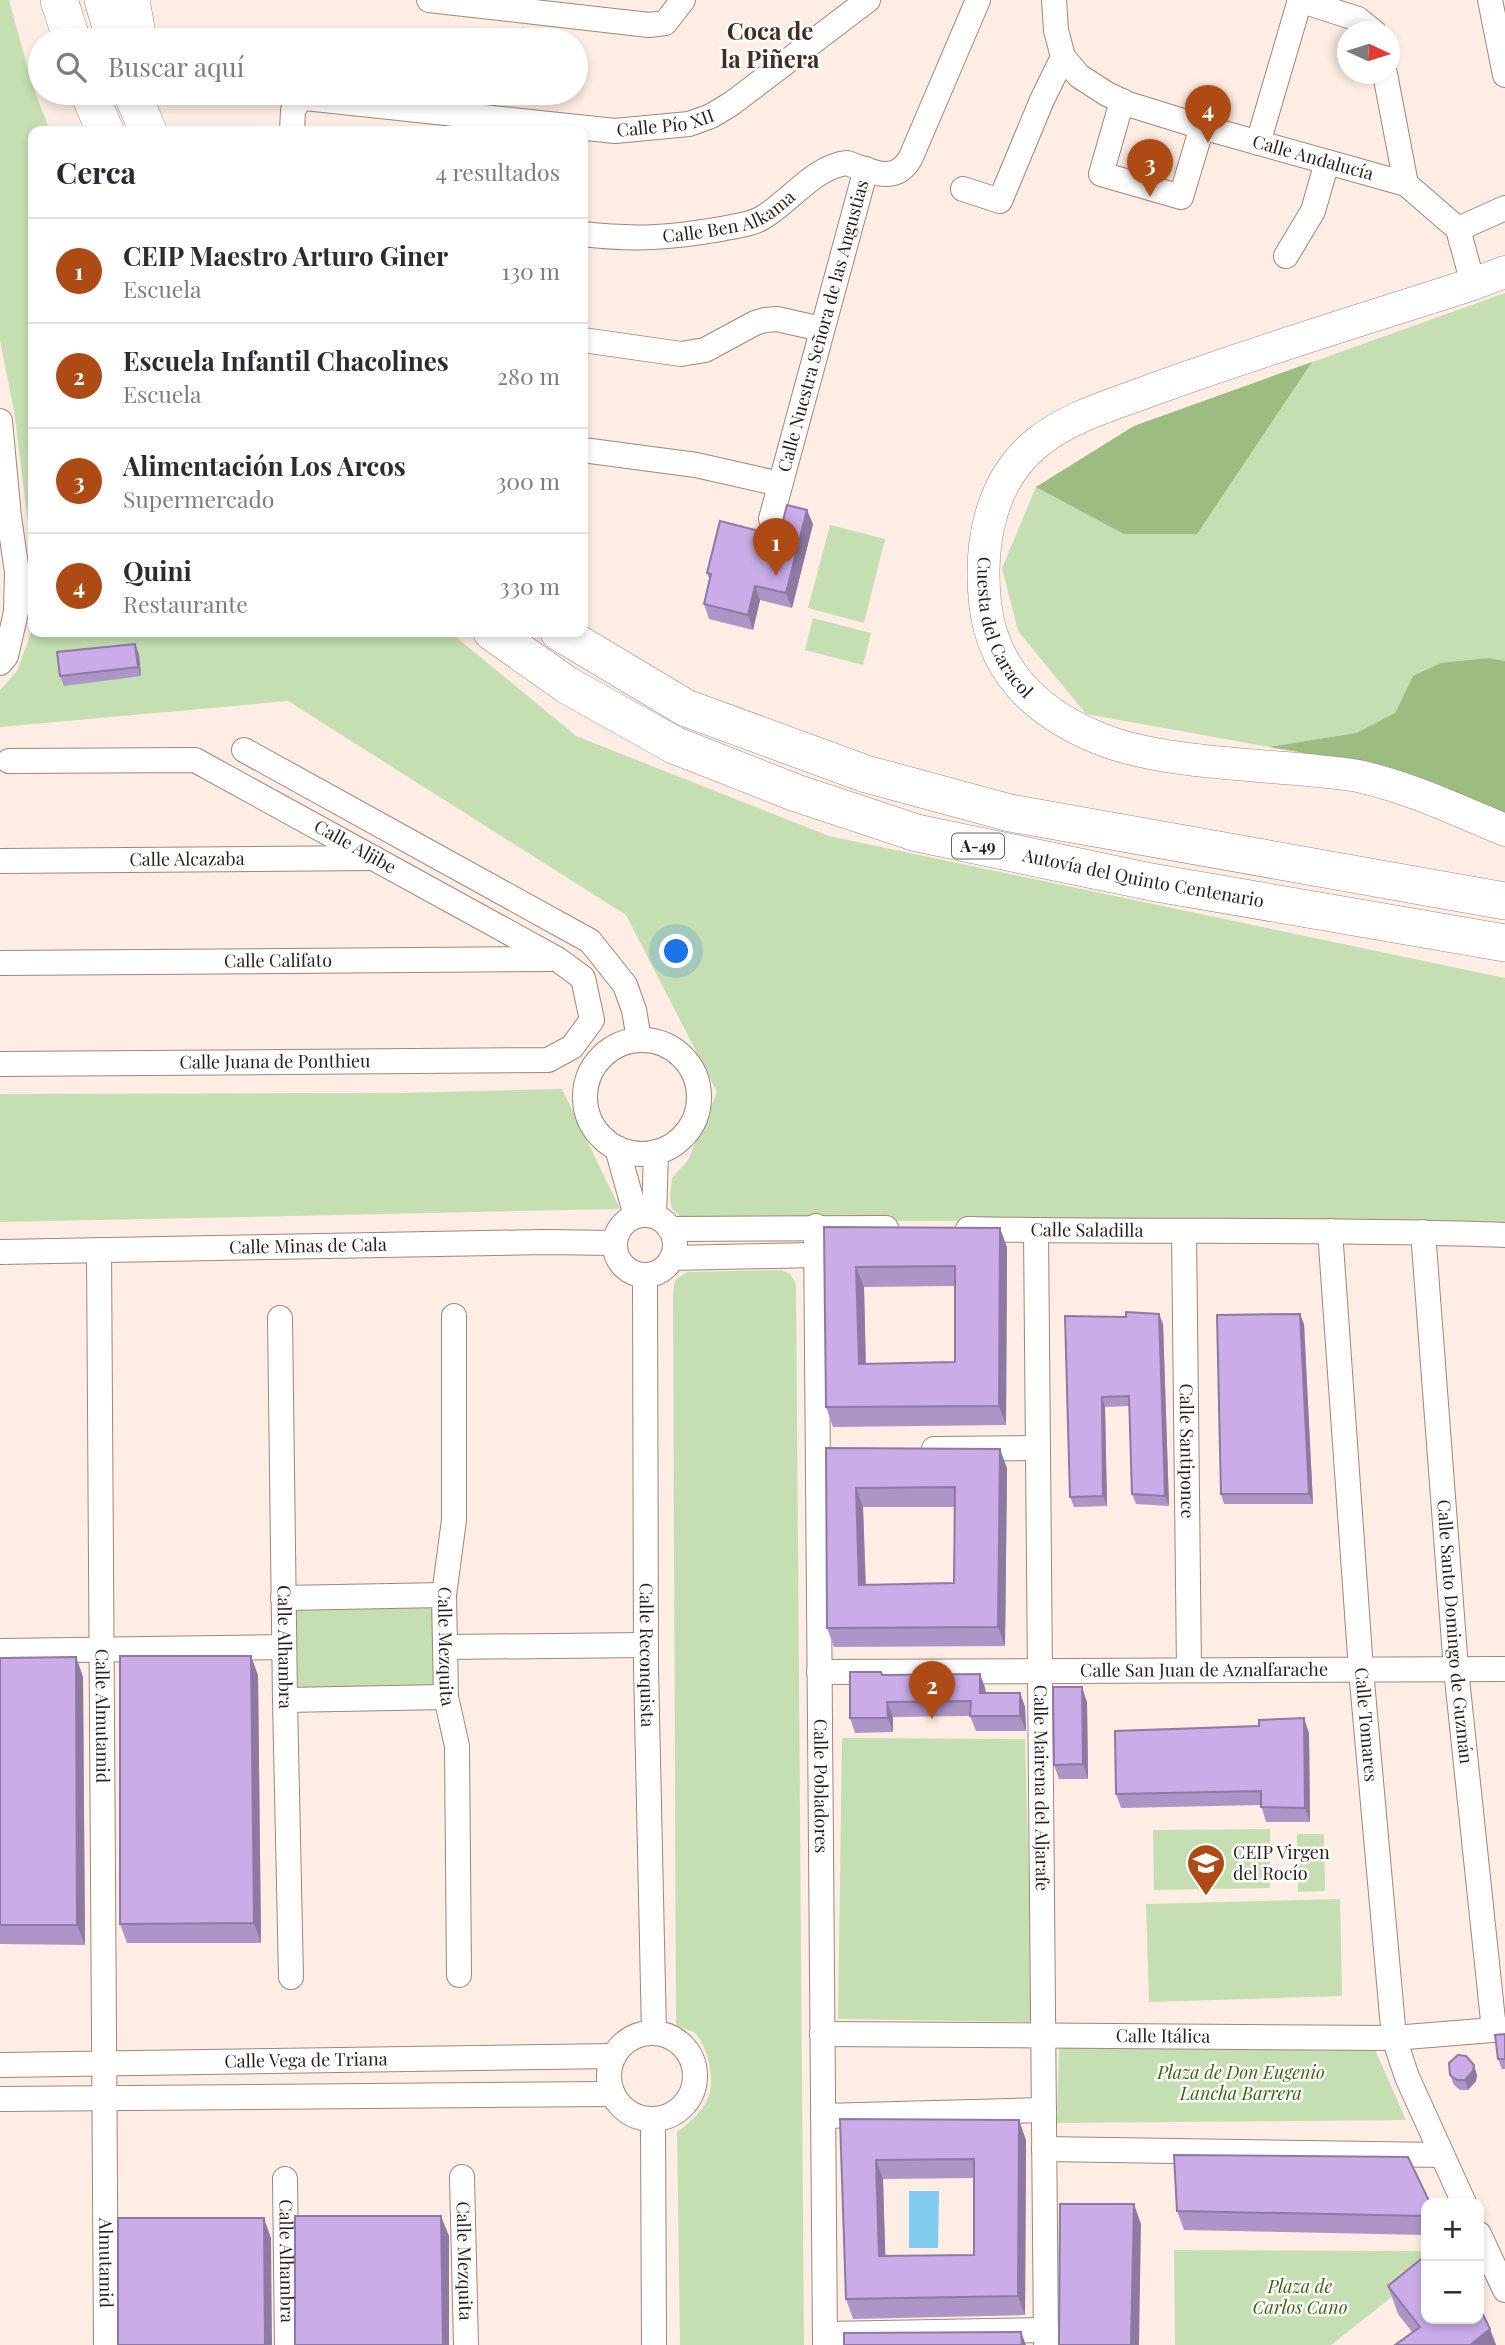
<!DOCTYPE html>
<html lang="es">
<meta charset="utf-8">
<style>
:root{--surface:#fff;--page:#f2f2f3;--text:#2b2b33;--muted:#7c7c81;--line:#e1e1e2;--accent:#ae4b14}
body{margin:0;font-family:"Playfair Display",serif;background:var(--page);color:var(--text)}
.controls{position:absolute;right:21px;bottom:21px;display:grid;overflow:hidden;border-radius:14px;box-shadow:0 4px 10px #0003}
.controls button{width:63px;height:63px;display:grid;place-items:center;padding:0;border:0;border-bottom:2px solid var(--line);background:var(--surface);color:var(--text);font:35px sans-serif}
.compass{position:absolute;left:1337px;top:21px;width:63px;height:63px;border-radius:50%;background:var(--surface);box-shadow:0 4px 10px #0003;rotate:94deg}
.you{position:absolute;left:677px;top:952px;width:24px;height:24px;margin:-18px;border:5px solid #fff;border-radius:50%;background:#1a73e8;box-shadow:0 0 0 10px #1a73e833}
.badge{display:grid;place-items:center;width:46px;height:46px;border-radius:50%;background:var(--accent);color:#fff;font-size:23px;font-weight:700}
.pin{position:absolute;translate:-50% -58px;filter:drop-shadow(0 2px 4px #0008)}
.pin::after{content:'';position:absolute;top:37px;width:24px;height:21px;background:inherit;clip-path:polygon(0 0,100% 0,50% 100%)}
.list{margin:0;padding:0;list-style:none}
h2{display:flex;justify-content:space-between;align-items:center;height:91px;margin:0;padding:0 28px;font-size:30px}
h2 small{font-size:23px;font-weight:400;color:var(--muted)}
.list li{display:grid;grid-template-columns:46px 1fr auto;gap:21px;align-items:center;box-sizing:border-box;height:105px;padding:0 28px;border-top:2px solid var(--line)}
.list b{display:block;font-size:26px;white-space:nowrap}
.list p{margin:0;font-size:23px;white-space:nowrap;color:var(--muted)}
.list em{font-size:23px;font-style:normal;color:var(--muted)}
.icon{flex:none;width:38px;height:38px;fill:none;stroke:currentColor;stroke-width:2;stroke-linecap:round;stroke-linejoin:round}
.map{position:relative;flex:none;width:1505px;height:2345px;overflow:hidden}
.search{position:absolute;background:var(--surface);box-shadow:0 4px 10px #0003;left:28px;top:28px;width:560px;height:77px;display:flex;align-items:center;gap:18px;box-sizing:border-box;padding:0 24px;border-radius:38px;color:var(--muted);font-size:26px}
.panel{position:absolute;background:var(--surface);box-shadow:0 4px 10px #0003;left:28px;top:126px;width:560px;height:511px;border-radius:14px}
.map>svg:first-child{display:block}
</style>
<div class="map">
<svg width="1505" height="2345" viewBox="0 0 1505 2345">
<rect width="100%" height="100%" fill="#feede4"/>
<path fill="#c5dfb2" d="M0,0H9L32,84L50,131H33V561L14,411L0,341Z
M1505,293V661L1489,658L1413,676L1395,713L1356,733L1269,747L1086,714L1018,631L1002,568L1036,487L1134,426Z
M830,525L885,539L864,623L808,608Z
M813,618L871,633L863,665L805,650Z
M33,627V632H450L576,736L829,836L1505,978V1228L1400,1220L827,1221L681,1217L672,1209L670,1198L672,1178L688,1160L717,1092L626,915L288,701L0,727V690L17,671Z
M562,1089L620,1209L0,1222V1094L398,1093Z
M781,1270L790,1274L796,1284L804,2345H680L677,2132C706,2111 717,2094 708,2059C706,2051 701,2040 696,2034C691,2030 682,2028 676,2025L673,1294L675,1280L687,1272Z
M436,1602L438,1690L290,1693L289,1605Z
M842,1738L1025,1739L1033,2022L838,2019Z
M1270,1829V1888L1154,1890L1153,1830Z
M1297,1834H1324L1325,1891L1298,1892Z
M1340,1899L1342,1996L1149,2002L1146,1904Z
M1373,2045L1406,2120L1057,2123L1059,2046Z
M1174,2250L1426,2251V2270L1331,2345H1175Z"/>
<path fill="#9cbc82" d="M1312,362L1197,534H1124L1036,487L1134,426Z
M1489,658L1505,661V813L1369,764L1269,747L1356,733L1395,713L1413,676L1441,663Z"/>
<path fill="#83cbee" d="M909,2191H939L938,2248H909Z"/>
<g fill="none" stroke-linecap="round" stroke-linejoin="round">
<defs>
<g id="minor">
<path d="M429,0L649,25L665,23L683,0"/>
<path id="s1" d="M1054,0L1056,30L1063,57L1079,76L1107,94L1128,104L1202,127L1406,184L1458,229"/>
<path d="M1299,0L1358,19L1374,32"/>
<path d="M1490,0L1505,75"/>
<path d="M1385,74L1406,184"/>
<path d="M1122,101L1101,174L1181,197L1202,127"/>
<path id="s2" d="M292,131L293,110L300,99L305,98L615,131L689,124L711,116L731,104L868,0"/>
<path d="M1258,143L1300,0"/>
<path d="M963,189L1000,201L1042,100L1063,57"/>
<path d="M1458,229L1473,284"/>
<path d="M1458,229L1505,208"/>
<path id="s3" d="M583,234C634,240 670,238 721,229C735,226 750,225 762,218C790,202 813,167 847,163C871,171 896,186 911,157L978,0"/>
<path d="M1286,256L1313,211L1327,162"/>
<path d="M583,340L681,354L705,350L755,323L765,320L777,319L821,329"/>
<path d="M0,421L9,517L17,572L16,612L6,656L0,663"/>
<path d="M583,450L696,465L780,484"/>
<path id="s4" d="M771,519L866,169"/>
<path d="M244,750L590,941L625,985L634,1010L639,1039"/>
<path id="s5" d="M0,861L374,858"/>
<path id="s6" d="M0,963L556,959"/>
<circle cx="642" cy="1097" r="57"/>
<path id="s7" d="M0,1064L548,1060L572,1047L592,1020L583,978L557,959L195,760L9,761"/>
<path d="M617,1148L636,1216"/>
<circle cx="645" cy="1245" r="30"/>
<path d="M654,1216L656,1152"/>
<path id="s8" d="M816,1226L825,2345"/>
<path d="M670,1229L886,1228"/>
<path id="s9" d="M968,1229C1147,1233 1326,1228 1505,1235"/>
<path id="s10" d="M1036,1230L1046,2345"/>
<path id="s11" d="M1330,1231L1361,1670L1394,2038L1407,2077L1464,2203"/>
<path id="s12" d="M1184,1232L1189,1670"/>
<path id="s13" d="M1423,1232L1456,1669L1494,2030"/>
<path id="s14" d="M99,1250L106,2345"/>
<path id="s15" d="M0,1252L544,1242L614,1243"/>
<path d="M672,1258L816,1255"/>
<path id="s16" d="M645,1275L646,1668L654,2033"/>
<path id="s17" d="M454,1316V1520L444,1595L446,1697L457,1746L459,1975"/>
<path id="s18" d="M280,1318L285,1700L291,1977"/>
<path d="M934,1449L1038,1448"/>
<path d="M283,1598L444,1595"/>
<path d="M446,1647L646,1645"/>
<path d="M0,1651L284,1647"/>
<path id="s19" d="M819,1672L1505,1669"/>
<path d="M285,1700L446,1697"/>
<circle cx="652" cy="2076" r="43"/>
<path id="s20" d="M822,2034L1394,2038L1505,2029"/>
<path id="s21" d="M0,2065L614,2056"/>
<path d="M0,2099L613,2094"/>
<path d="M823,2116L1044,2110"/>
<path d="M653,2119L654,2345"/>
<path d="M1044,2149L1442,2155"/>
<path id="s22" d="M462,2177L466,2345"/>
<path id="s23" d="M285,2179L287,2345"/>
<path d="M1479,2234L1505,2290"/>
<path d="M825,2334L1046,2330"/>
</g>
<g id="major">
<path id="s24" d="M1505,272L1473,284C1368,318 1261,350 1157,388C1118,403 1072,415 1038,442C990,480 979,544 985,602C992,671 1037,713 1098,738C1156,762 1245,764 1308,770C1325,772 1342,773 1358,776C1409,787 1457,810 1505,830"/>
</g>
<g id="highway">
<path d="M59,0L72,40"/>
<path d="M103,0L115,40"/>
<path d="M131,0L138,40"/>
<path d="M89,93L105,131"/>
<path d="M132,93L148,131"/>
<path id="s25" d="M492,632L567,685L674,745L796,793L917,833L1151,882L1505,943"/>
<path d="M559,632L686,708L866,774L1010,813L1505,901"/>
</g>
</defs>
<use href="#minor" stroke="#a08678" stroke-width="26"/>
<use href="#major" stroke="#a08678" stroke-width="33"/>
<use href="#highway" stroke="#a08678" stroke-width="38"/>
<use href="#minor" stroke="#fff" stroke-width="24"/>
<use href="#major" stroke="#fff" stroke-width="32"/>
<use href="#highway" stroke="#fff" stroke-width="37"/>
</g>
<path fill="#ae95c8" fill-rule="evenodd" d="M813,524L792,608L760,600L753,630L709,619L704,604L710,581L707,573L779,536Z
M139,654L141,676L64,686L60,676Z
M824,1227L1007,1247L1006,1425L833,1427L826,1407ZM955,1286V1362L866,1364L864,1287Z
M1065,1316L1163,1324L1169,1506L1136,1504L1132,1494L1129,1406L1105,1407L1107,1506L1074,1507L1070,1497Z
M1304,1324L1313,1504H1224L1221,1494Z
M826,1448L1007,1468L1005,1646L834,1647L827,1628ZM863,1507H955L954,1583L866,1585Z
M76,1657L83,1677L85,1945L0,1944V1658Z
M881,1672L882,1675L980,1674L985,1688L986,1693H1020L1025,1707L1026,1731H976L970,1716L893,1717V1732L855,1733L850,1718Z
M258,1675L261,1943H127L120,1924Z
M1087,1702L1088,1779H1059L1054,1765Z
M1309,1733L1310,1822H1266L1261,1805L1121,1808L1116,1794Z
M1505,2034V2069H1502L1498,2059Z
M1450,2075H1477L1476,2081L1468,2090H1460L1454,2085Z
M840,2119L1026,2140L1025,2315L853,2319L846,2299ZM974,2178V2255L885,2256L883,2179Z
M1426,2203V2235L1184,2230L1177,2211Z
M1388,2286L1490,2329L1496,2345H1395L1412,2332L1398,2314Z"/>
<path fill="#8d79a2" d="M807,510L813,524L792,608L786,593Z
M755,586L760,600L753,630L748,615Z
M135,644L139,654L141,676L138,667Z
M1000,1228L1007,1247L1006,1425L999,1406Z
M856,1267L864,1287L866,1383L859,1364Z
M1159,1314L1163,1324L1169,1506L1165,1496Z
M1300,1314L1304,1324L1313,1504L1309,1494Z
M1102,1397L1105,1407L1107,1506L1103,1496Z
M1000,1449L1007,1468L1005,1646L998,1627Z
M856,1488L863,1507L866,1604L859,1585Z
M251,1656L258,1675L261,1943L254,1923Z
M76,1657L83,1677L85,1945L77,1925Z
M980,1674L985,1688L986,1708L980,1693Z
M1082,1687L1087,1702L1088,1779L1083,1764Z
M1020,1693L1025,1707L1026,1731L1020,1716Z
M887,1702L893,1717V1732L888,1718Z
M1304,1718L1309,1733L1310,1822L1305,1808Z
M1474,2065L1477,2075L1476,2081L1468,2090L1465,2080Z
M1019,2120L1026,2140L1025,2315L1018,2296Z
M876,2160L883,2179L886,2276L879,2256Z
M1134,2204L1141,2224L1139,2345H1131Z
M441,2216L449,2236V2345H443Z
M264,2218L271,2238L272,2345H265Z
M1490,2329L1496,2345H1470Z
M1021,2332L1026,2345H1022Z"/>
<path fill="#caade8" stroke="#8d79a2" stroke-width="2" fill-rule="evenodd" d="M787,505L807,510L786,593L755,586L748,615L704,604L711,574L707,573L720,521L779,536Z
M135,644L138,667L60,676L57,652Z
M824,1227L1000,1228L999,1406L826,1407ZM955,1266V1362L859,1364L856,1267Z
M1126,1312L1159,1314L1165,1496L1132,1494L1129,1396L1102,1397L1103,1496L1070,1497L1065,1316L1126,1317Z
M1300,1314L1309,1494H1221L1217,1315Z
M826,1448L1000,1449L998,1627L827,1628ZM955,1487L954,1583L859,1585L856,1488Z
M120,1656H251L254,1923L120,1924Z
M76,1657L77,1925H0V1658Z
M850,1672H881L882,1675L980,1674V1693H1020V1716H970L971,1701L887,1702L888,1718H850Z
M1053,1687H1082L1083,1764L1054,1765Z
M1304,1718L1305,1808L1261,1807V1791L1116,1794L1115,1731L1259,1726V1720Z
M1505,2034V2059H1498L1495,2035Z
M1458,2055L1466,2056L1474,2065L1473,2071L1465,2080H1457L1450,2075L1449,2063Z
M840,2119L1019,2120L1018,2296L846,2299ZM974,2159V2255L879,2256L876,2160Z
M1174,2155L1408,2157L1430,2203H1426V2216L1177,2211Z
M1060,2204H1134L1131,2345H1059Z
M295,2216H441L443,2345H295Z
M118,2218H264L265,2345H118Z
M1426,2255V2319H1479V2306L1490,2329L1470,2345H1395L1420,2327L1388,2286Z
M1021,2332L1022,2345H844V2333Z"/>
<defs>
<symbol id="school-pin" viewBox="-11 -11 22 30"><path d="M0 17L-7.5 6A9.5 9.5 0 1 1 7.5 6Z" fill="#ae4b14" stroke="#fefefe"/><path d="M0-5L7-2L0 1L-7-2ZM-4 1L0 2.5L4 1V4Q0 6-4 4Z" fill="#fff"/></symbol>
</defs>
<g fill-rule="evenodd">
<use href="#school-pin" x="1184" y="1841" width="44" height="60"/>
</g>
<g text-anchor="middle" stroke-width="5" stroke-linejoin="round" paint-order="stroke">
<rect fill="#fefefe" stroke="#68615d" stroke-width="2" x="952" y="833.5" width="52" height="25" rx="5"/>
<g font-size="16" font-weight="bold" fill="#281e18">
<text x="978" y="852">A-49</text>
</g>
<g font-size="18" fill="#281e18" stroke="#fefefe">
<text dy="6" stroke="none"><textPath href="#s2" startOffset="402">Calle Pío XII</textPath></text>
<text dy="6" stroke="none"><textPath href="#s1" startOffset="332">Calle Andalucía</textPath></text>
<text dy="6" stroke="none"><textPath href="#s3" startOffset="150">Calle Ben Alkama</textPath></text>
<text dy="6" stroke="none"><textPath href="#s4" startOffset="200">Calle Nuestra Señora de las Angustias</textPath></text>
<text dy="6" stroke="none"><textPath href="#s24" startOffset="704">Cuesta del Caracol</textPath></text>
<text transform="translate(355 847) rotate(29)" y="6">Calle Aljibe</text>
<text dy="6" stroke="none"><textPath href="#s5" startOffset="187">Calle Alcazaba</textPath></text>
<text dy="6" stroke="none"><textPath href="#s25" startOffset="704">Autovía del Quinto Centenario</textPath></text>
<text dy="6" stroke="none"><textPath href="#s6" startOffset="278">Calle Califato</textPath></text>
<text dy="6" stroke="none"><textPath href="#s7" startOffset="275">Calle Juana de Ponthieu</textPath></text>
<text dy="6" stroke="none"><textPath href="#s9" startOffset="119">Calle Saladilla</textPath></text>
<text dy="6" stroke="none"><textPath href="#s15" startOffset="308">Calle Minas de Cala</textPath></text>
<text dy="6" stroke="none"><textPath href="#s12" startOffset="219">Calle Santiponce</textPath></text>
<text dy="6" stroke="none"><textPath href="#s13" startOffset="401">Calle Santo Domingo de Guzmán</textPath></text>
<text dy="6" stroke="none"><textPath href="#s17" startOffset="331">Calle Mezquita</textPath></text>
<text dy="6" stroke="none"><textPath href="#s18" startOffset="329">Calle Alhambra</textPath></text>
<text dy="6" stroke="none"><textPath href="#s16" startOffset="380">Calle Reconquista</textPath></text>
<text dy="6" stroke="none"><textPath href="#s19" startOffset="385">Calle San Juan de Aznalfarache</textPath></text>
<text dy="6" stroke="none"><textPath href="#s14" startOffset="466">Calle Almutamid</textPath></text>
<text dy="6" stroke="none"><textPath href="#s11" startOffset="495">Calle Tomares</textPath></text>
<text dy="6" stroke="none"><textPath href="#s8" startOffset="560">Calle Pobladores</textPath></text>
<text dy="6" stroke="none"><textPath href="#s10" startOffset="558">Calle Mairena del Aljarafe</textPath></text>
<text dy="6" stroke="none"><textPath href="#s20" startOffset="341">Calle Itálica</textPath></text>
<text dy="6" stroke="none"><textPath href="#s21" startOffset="306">Calle Vega de Triana</textPath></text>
<text dy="6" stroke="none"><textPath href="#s22" startOffset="84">Calle Mezquita</textPath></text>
<text dy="6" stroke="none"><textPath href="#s23" startOffset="82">Calle Alhambra</textPath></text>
<text dy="6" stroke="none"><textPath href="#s14" startOffset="1013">Almutamid</textPath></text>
</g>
<g font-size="18" fill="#281e18" stroke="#fefefe" text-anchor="start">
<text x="1233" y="1859">CEIP Virgen<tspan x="1233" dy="21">del Rocío</tspan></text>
</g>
<g font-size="18" font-style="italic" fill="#3c6310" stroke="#fefefe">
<text x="1241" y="2079">Plaza de Don Eugenio<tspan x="1241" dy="21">Lancha Barrera</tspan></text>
<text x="1300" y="2293">Plaza de<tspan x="1300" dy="21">Carlos Cano</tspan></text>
</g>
<g font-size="24" font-weight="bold" fill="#432d21" stroke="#fefefe">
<text x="770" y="40">Coca de<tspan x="770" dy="28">la Piñera</tspan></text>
</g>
</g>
</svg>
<div class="controls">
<button>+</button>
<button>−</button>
</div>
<svg class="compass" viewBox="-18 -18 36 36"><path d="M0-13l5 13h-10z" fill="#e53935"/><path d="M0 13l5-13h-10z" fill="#7c7c81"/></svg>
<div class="you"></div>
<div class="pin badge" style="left:776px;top:576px">1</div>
<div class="pin badge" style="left:932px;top:1719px">2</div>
<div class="pin badge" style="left:1150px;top:197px">3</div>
<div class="pin badge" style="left:1208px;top:143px">4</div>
<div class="search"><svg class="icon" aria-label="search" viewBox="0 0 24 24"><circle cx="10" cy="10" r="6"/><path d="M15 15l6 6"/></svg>Buscar aquí</div>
<section class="panel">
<h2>Cerca<small>4 resultados</small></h2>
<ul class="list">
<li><span class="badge">1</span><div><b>CEIP Maestro Arturo Giner</b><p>Escuela</p></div><em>130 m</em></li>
<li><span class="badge">2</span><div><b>Escuela Infantil Chacolines</b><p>Escuela</p></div><em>280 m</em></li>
<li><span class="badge">3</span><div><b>Alimentación Los Arcos</b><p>Supermercado</p></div><em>300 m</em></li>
<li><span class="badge">4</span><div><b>Quini</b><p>Restaurante</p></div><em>330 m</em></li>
</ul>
</section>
</div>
